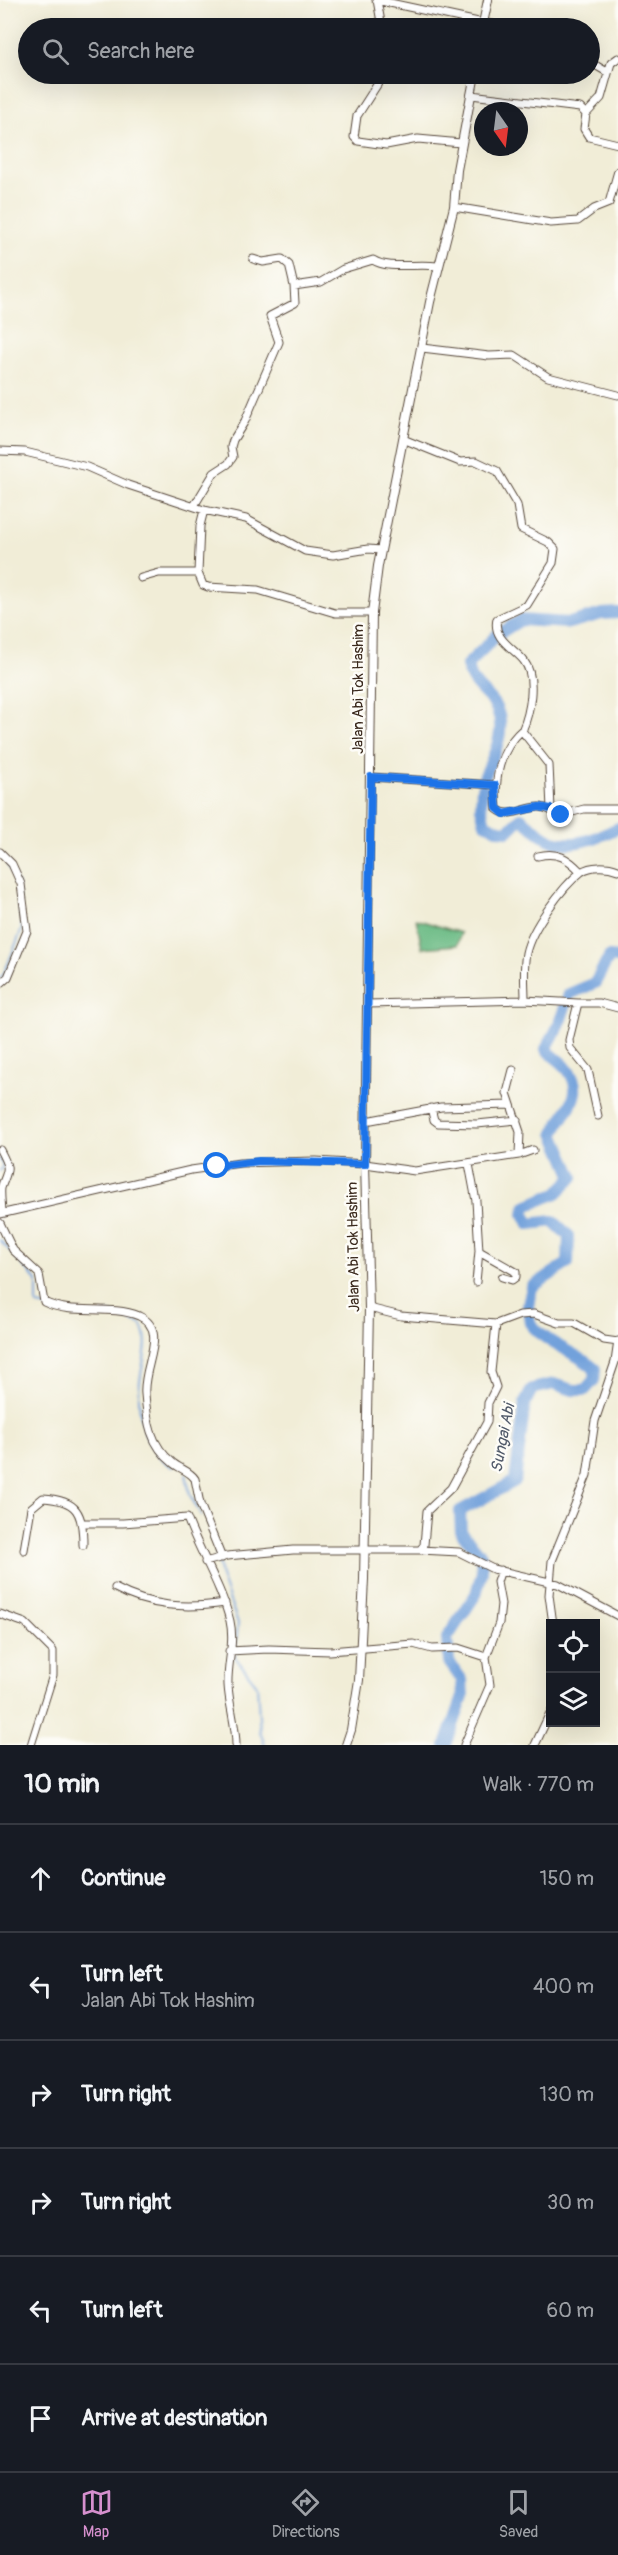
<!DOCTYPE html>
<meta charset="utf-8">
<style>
:root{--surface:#171b24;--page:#20242c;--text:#f1f3f6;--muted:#9ea1a6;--line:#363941;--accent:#d690ce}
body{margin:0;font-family:Pangolin,sans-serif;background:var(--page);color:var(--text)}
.controls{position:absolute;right:18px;bottom:18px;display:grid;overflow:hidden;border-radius:0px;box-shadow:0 6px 24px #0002}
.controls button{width:54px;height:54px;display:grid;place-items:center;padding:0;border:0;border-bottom:2px solid var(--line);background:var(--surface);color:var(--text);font:30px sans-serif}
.compass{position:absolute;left:474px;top:102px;width:54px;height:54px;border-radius:50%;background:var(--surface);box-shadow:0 6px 24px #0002;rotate:166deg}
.stop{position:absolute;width:18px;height:18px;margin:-14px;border:4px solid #1a73e8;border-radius:50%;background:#fff}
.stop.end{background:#1a73e8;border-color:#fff;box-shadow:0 2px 6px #0008}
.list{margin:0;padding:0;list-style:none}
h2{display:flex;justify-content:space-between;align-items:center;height:78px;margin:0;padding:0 24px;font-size:26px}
h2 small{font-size:20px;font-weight:400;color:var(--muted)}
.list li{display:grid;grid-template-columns:39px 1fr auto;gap:18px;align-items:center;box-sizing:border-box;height:108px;padding:0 24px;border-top:2px solid var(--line)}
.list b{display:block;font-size:22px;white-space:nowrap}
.list p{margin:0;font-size:20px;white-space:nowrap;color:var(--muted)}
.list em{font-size:20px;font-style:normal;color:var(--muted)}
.icon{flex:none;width:33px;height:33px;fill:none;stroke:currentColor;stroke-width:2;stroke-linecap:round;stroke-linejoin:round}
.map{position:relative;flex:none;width:618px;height:1745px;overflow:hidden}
.search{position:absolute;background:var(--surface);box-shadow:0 6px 24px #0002;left:18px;right:18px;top:18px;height:66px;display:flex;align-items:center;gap:15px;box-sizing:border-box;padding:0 21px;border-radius:33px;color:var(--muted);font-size:22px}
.sheet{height:726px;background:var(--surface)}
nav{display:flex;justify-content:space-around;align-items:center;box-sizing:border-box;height:84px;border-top:2px solid var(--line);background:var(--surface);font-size:16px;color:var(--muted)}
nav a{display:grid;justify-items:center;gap:3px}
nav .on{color:var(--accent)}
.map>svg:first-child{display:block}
</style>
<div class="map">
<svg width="618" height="1745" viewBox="0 0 618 1745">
<rect width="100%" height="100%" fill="#fdfcf7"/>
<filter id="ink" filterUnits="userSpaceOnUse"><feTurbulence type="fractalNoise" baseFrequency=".0167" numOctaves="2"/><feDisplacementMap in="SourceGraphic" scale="12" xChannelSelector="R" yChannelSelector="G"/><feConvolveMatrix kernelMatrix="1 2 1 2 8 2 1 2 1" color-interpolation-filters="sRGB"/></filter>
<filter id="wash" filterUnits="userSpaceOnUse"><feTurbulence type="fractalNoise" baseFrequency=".008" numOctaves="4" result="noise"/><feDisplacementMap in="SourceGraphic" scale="24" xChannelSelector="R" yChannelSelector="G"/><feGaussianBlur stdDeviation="1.35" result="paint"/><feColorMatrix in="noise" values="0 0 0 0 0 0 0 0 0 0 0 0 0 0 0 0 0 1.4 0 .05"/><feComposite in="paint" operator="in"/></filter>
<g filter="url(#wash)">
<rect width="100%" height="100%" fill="#f1edd7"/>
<path fill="#6dbc86" stroke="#547352" stroke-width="1.5" d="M416,919L461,933L457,945L422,948Z"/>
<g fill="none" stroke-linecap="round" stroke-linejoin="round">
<path stroke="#72a1db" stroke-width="2" d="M0,978L3,976L22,929L17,884L7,863
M0,1171L3,1167L0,1157
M0,1240L37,1281V1305L49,1307
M108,1313L141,1324C150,1339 144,1357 141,1374C135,1407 142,1450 173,1467
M186,1474L190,1495L201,1515
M216,1551L221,1577L238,1623L235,1657L257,1685L260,1732L265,1745"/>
<path stroke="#72a1db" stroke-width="12" d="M483,780C495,753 513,720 487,696C477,686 470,680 467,665L497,635L521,620L569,623L602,614L618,613
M482,788L481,807L485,823L499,830L508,831L521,818C530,825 542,837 553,841C573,848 600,837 618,828
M446,1745L463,1697L462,1680L449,1662L447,1638L476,1594L482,1572L481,1555L461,1532L460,1511L515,1481L525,1403L532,1389L554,1384L573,1390H585L594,1380L595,1369C574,1350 549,1347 530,1323L528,1306L532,1287L568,1263L569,1236L553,1221L529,1224L524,1214L526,1206L557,1193L573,1177L554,1133C566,1108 589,1093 564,1065C558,1059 552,1056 546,1049L559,1025L569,994L595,983L609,957L618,958"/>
</g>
</g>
<g filter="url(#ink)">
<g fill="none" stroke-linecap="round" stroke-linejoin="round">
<defs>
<path id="minor" d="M376,0L483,23L523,28
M377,0L382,28
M590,62L607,72
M384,74L357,116L354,137L358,141L386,145L418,139L461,143
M453,74L474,80
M471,95L580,108L586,114L584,129L589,137L618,144
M586,114L601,98L611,63L618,58
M454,207L551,223L578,221L594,209L609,203L618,171
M253,259L263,262L282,259L289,265L294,286
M422,348L489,356L514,355L548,377L618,395
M403,439L460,462L476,461L497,471L517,505L521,529L548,542L555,549L553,563L527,605L497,619C492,639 515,649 524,661C537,678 530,713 522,731L549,765L551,809
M0,451L25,452L87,467L128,485L204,510L246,519L305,551L333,555L368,549L381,550
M194,506L214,473L228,464L233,457L231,447L233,440L245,421L279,342L270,316L295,303L294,286L321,282L343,269L373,260C388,270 417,263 437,266
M198,573L203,585L208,587L258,590L335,613H372
M141,578L159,573H198L200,526L204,510
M523,729C499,750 494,778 497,809C509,819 525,807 539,807C548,807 553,813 561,815L584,809H618
M371,777L495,785
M0,852L12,864L21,884L27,931L8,977L0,984
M538,856C557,851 568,858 581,872
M525,1000C525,985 523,968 526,953C531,929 562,887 581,872C591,865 608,866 618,870
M578,1003H599L618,1008
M368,1004L525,1000L578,1003L569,1040L570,1048L588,1070L598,1116
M513,1070L507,1093L520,1132L519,1155
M431,1108L434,1120L438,1123L477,1124L517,1120
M366,1121L441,1107L510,1105
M0,1150C11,1171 8,1168 1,1188C0,1195 2,1206 2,1213
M469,1164L476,1201L479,1251L516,1272V1277L512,1280L502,1277
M0,1214L191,1170L240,1163L316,1161L365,1164L415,1171L519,1155L533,1150
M0,1223L13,1250L39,1274L44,1302C72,1316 109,1304 139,1316C170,1330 142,1366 145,1394C147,1421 150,1445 173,1463C180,1469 190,1471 195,1479L200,1504L222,1558
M476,1282L479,1251
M369,1308L401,1316L496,1324L520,1315L534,1314L559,1323H574L604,1340L618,1342
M84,1523H123L187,1518C200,1553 221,1585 230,1621C235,1643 227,1664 228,1685C229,1705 236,1725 236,1745
M24,1550L31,1508L43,1498C78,1500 83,1513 83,1545
M420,1550L459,1552L493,1569L558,1584L618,1616
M205,1562L227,1556L293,1550H420L424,1545L427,1511L451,1488L487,1422L488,1403L496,1387L491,1372L496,1324
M115,1588C150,1607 186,1609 225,1603
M0,1614L25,1623L53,1651V1675L31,1745
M553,1624L549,1595L552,1561L587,1475L595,1421L615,1362L618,1341
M229,1651L269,1649L330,1651L413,1644L432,1649L458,1648L486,1657
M464,1745L490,1685L486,1657L499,1623L501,1604L497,1582L501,1570
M535,1745L550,1713"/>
<path id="major" d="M482,28L488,0
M346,1745L351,1730L359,1680L364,1579L369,1308L365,1164L372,613L378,566L430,302L454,207L457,170L475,74"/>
</defs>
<use href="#minor" stroke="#56473a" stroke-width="9"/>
<use href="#major" stroke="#56473a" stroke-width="10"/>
<use href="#minor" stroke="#fff" stroke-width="7"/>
<use href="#major" stroke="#fff" stroke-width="8"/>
</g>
</g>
<g fill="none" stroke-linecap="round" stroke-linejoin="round" filter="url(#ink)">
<path stroke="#1a73e8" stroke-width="8" d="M217,1166L259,1161L365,1164L371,777L495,785L497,808L504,814L539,807L551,809L561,815"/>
</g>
<g text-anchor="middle" stroke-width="5" stroke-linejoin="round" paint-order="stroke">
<g font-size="15" fill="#3b2a1e" stroke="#fdfcf7">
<text transform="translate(358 689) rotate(-90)" y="5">Jalan Abi Tok Hashim</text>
<text transform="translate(353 1247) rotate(-91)" y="5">Jalan Abi Tok Hashim</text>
</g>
<g font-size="16" font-style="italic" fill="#515a6a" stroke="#fdfcf7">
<text transform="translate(502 1438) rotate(-79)" y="6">Sungai Abi</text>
</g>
</g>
</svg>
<div class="controls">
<button><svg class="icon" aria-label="locate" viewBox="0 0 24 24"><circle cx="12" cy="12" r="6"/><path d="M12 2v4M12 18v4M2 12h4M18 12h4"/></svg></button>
<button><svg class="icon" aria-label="layers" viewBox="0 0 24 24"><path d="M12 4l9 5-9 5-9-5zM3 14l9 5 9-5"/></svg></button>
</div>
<svg class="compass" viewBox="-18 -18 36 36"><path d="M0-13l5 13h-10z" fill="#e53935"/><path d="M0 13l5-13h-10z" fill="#9ea1a6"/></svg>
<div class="stop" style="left:217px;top:1166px"></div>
<div class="stop end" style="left:561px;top:815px"></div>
<div class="search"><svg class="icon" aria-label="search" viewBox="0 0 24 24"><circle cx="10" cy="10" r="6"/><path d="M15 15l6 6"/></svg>Search here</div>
</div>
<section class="sheet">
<h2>10 min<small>Walk · 770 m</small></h2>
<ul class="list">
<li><svg class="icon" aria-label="ahead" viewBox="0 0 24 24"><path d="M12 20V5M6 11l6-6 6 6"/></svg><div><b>Continue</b></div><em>150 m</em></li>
<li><svg class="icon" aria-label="left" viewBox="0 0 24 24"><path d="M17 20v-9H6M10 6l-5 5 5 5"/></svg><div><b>Turn left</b><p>Jalan Abi Tok Hashim</p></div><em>400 m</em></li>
<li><svg class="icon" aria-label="right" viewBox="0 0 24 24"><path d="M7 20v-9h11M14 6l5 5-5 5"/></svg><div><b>Turn right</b></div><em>130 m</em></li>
<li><svg class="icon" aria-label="right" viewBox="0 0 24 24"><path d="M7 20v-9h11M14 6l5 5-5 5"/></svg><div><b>Turn right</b></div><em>30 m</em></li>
<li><svg class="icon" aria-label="left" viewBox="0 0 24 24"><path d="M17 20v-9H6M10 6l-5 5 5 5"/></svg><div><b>Turn left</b></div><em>60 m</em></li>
<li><svg class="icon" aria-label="arrive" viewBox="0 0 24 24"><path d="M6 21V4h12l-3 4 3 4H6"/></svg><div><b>Arrive at destination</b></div></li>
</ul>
</section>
<nav>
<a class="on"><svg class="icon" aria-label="map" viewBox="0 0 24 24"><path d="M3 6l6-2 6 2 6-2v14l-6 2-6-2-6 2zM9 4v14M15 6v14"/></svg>Map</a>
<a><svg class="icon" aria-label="directions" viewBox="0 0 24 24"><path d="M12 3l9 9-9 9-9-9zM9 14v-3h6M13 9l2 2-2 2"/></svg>Directions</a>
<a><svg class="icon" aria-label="saved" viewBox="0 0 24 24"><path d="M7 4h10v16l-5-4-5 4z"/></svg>Saved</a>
</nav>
